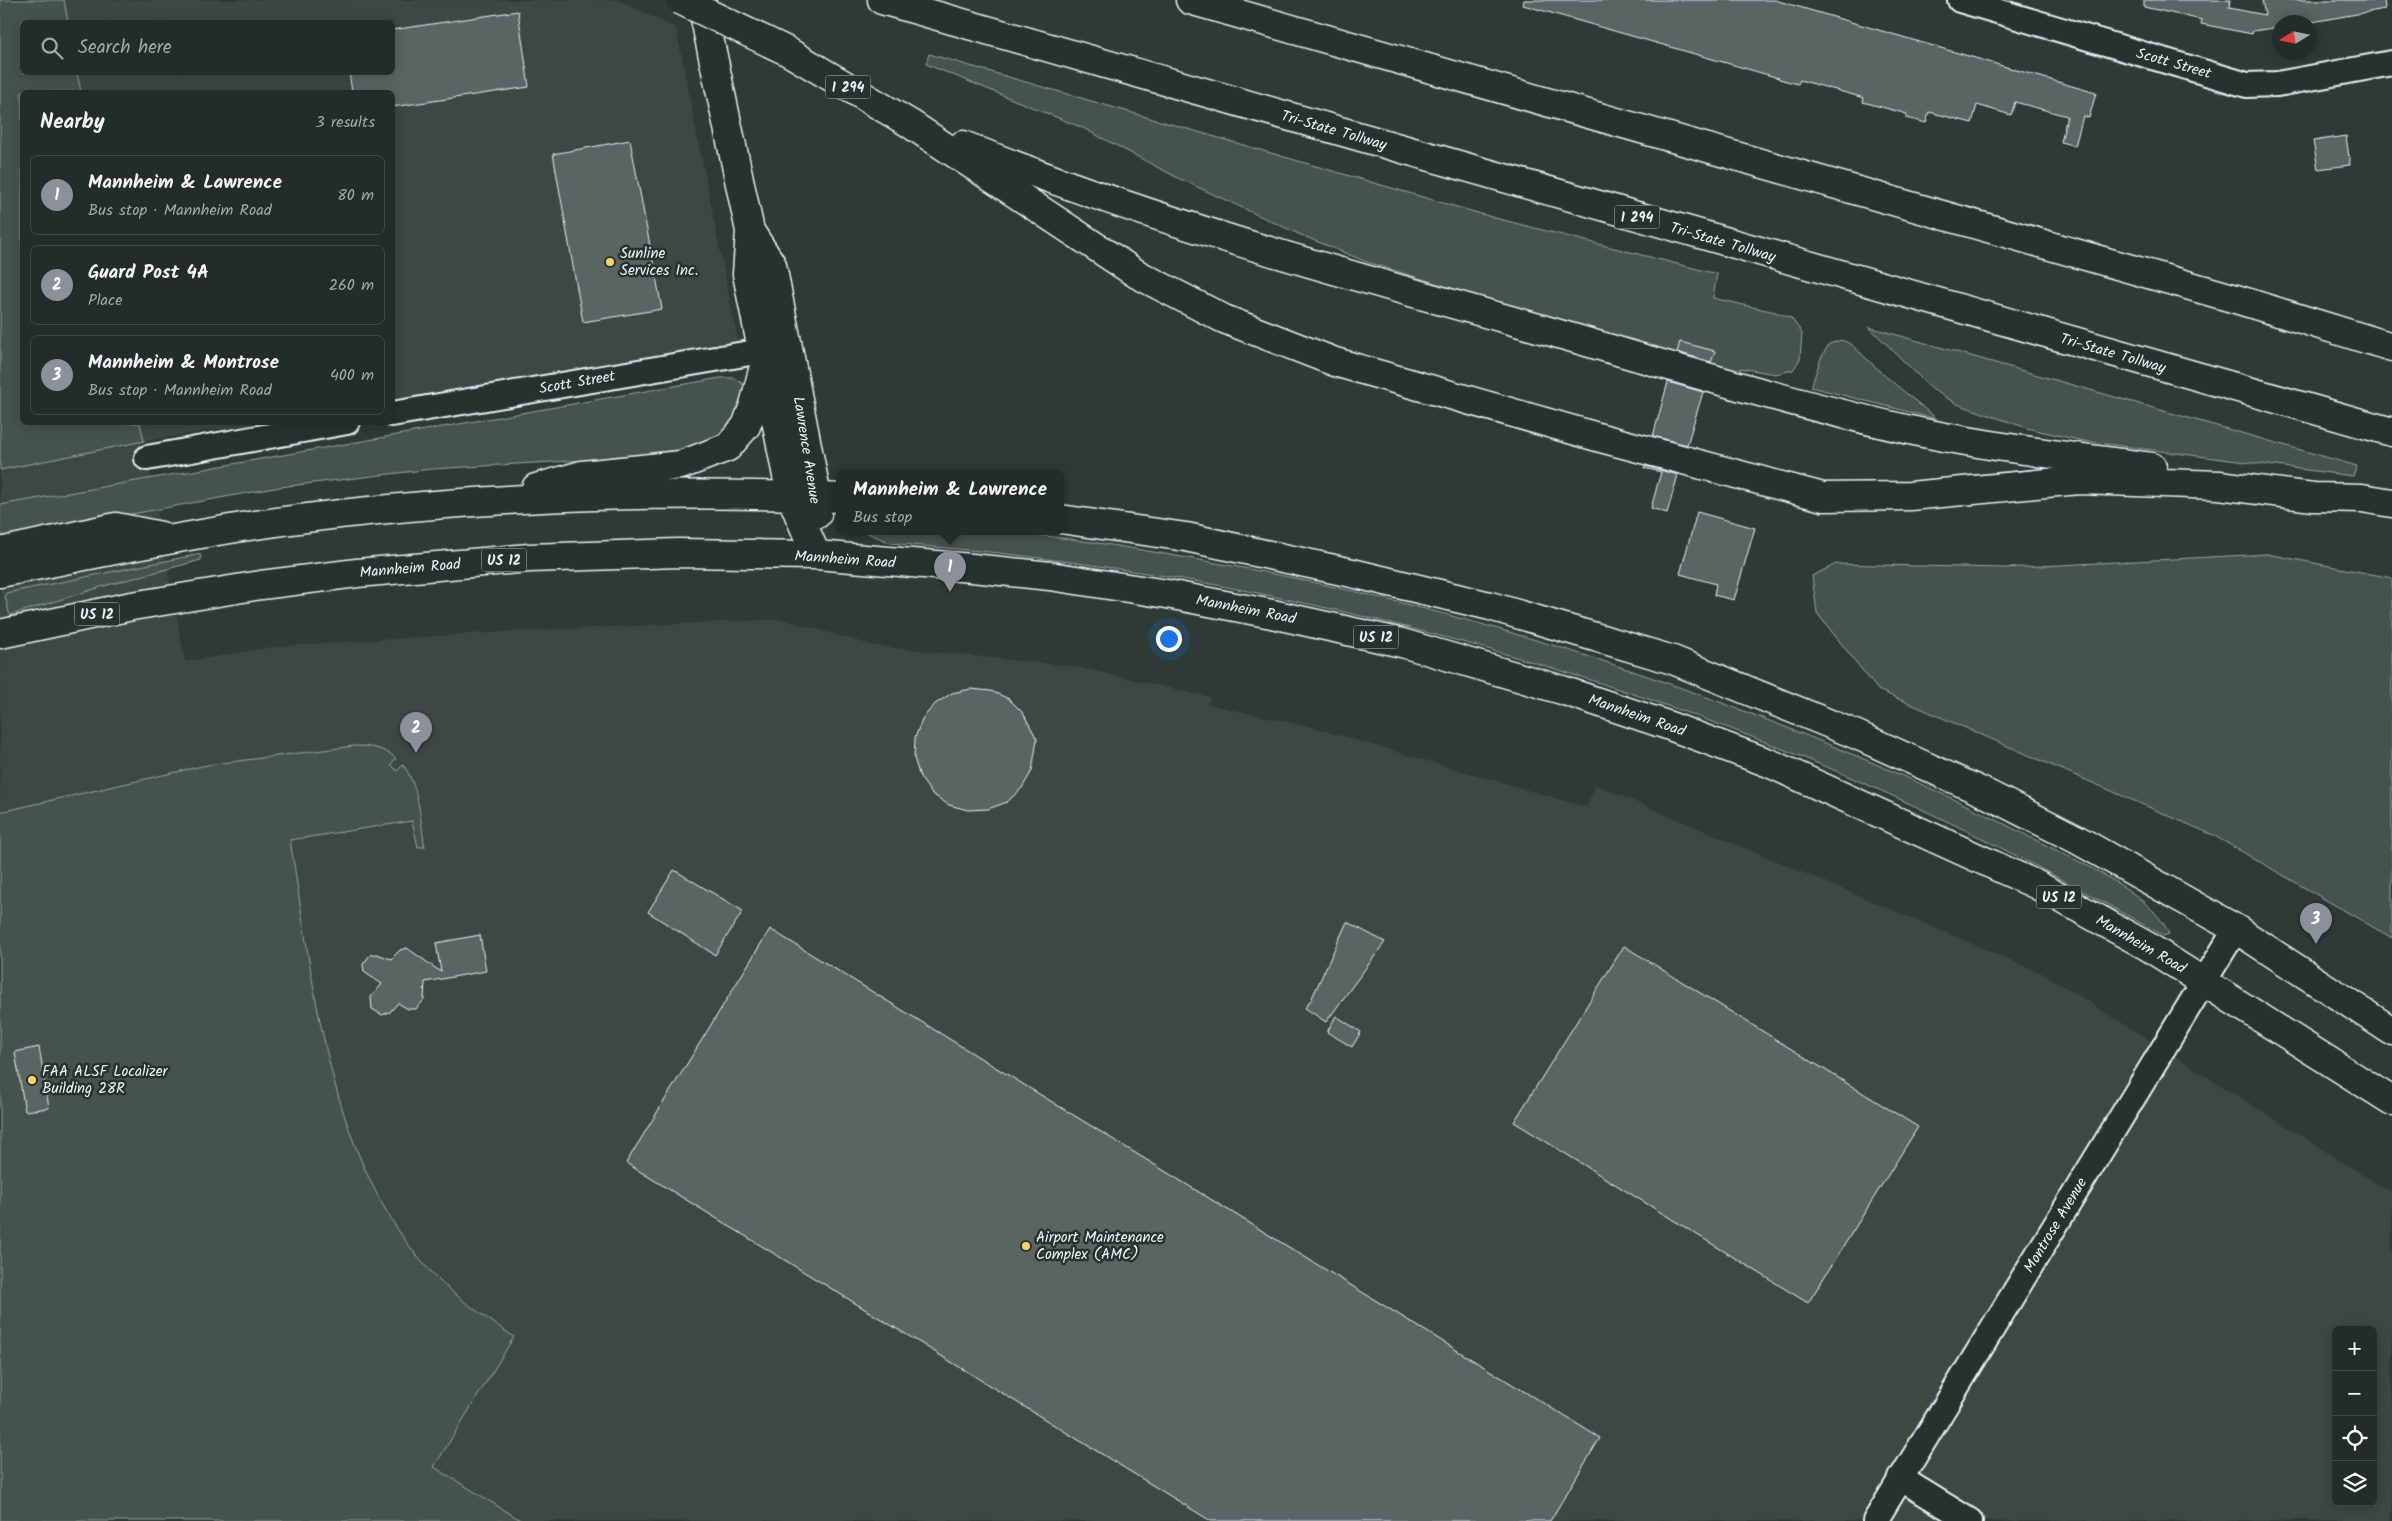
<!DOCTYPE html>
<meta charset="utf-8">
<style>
:root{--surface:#222c28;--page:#2e3834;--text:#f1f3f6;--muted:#a2a7a8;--line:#3f4845;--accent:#8c9099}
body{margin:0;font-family:Kalam,sans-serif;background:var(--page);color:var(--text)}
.controls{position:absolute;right:15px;bottom:15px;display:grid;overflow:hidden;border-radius:8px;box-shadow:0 2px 12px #0003}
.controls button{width:45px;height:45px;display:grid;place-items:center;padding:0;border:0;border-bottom:1px solid var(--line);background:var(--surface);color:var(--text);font:25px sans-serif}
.compass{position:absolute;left:2272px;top:15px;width:45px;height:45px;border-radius:50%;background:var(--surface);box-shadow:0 2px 12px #0003;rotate:260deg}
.you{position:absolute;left:1168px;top:638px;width:18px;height:18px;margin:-12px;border:4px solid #fff;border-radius:50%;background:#1a73e8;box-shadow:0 0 0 8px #1a73e833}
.badge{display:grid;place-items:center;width:32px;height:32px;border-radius:50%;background:var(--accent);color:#fff;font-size:16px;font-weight:700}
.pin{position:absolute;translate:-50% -41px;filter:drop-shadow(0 1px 2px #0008)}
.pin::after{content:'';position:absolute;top:26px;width:18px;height:15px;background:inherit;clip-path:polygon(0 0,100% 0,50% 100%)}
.popup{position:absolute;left:836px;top:470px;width:228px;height:65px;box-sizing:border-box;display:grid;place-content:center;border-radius:8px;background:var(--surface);filter:drop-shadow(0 1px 4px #0005);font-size:16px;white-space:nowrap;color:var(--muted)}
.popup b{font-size:19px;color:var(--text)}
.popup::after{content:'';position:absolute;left:50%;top:100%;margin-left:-10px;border:10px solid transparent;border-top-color:var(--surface)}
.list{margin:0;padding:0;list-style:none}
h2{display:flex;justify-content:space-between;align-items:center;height:65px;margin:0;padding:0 20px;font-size:21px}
h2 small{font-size:16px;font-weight:400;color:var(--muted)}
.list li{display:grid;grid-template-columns:32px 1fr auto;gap:15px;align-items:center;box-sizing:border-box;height:80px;margin:0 10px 10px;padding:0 10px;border:1px solid var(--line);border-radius:8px}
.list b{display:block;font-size:19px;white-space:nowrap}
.list p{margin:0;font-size:16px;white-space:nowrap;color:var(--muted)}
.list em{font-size:16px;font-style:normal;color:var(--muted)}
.icon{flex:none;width:28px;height:28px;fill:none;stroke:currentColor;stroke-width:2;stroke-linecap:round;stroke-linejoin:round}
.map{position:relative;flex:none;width:2392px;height:1521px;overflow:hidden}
.search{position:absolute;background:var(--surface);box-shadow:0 2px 12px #0003;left:20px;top:20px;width:375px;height:55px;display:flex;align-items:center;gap:12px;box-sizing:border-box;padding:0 18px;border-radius:8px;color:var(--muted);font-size:19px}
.panel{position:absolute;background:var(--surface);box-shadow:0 2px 12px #0003;left:20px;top:90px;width:375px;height:335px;border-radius:8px}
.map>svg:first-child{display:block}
</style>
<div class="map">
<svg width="2392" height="1521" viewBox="0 0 2392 1521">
<rect width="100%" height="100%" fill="#2e3b35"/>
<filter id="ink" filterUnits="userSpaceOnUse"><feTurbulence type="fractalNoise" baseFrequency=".02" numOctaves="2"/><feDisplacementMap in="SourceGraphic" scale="10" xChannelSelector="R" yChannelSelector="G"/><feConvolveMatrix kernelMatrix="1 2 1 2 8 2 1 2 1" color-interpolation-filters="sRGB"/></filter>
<g filter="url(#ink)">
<path fill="#3b4843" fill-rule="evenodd" d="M0,0H618L676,28L739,347L393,402L392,92H22V422L259,423L144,441L185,662L272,647L466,634L781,619L875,646L1072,666L1210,697L1207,704L1311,727L1586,807L1596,785L2046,975L2392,1193V1521H0ZM22,22H392V72H22ZM2336,1330H2373V1502H2336Z"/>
<path fill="#45524e" stroke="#96a2a3" d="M0,0H64L68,22H22V72L77,73L81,92H22V422L140,423L144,441L0,470Z
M929,54L1495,218L1717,274L1713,298L1775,312L1791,318L1802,333L1800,359L1793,370L1775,374L1741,368L1736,376L1367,262L1301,235L1178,178L1083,128L926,64Z
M1869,327L2357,466L2353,476L2083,441L2027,428L1957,404L1932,389Z
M1841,340L1851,344L1884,375L1937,419L1811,387L1821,358L1829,344Z
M720,378H734L745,385L747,394L738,423L722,438L696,448L586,460L432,469L280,487L0,538V505Z
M863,531C907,531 952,527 996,531C1058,536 1121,546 1182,557C1373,589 1560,641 1741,710C1836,746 1932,786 2022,833C2064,856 2151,889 2169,934L2164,936C2084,891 2003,847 1919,808C1713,712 1495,643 1272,596C1182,577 1091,564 999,553C963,549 927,547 891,543Z
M200,554L201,560L104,586L11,615L9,613L5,596L6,593Z
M2267,554L2392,578V938L2213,835L1878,690L1817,613L1812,576L1836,564L2003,568Z
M354,746C371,746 383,748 396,758L391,764L397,771L403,765C420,787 420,821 425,847H418L412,821L290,840C314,982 326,1146 421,1261C447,1292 481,1314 514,1337L434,1467L522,1521H0V812L207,765Z"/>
<path fill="#596563" stroke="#e8f1f8" d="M1524,0H1775L2096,93L2089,118L2083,116L2075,146L2061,142L2067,116L2015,102L2011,115L1977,105L1972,123L1929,112L1926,123L1906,118L1907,114L1863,102L1864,98L1800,80L1798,84L1779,79V78L1523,5Z
M2144,0H2230L2229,8L2265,15L2262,0H2384L2385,9L2312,22H2280V27L2253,31L2252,34L2201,24L2202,20L2144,7Z
M518,11L529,87L392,107V92H352L349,72H392V30Z
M2346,136L2350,165L2318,169L2313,141Z
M630,140L662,309L583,322L553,154Z
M1680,342L1715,351L1711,362L1677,352Z
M1668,382L1703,392L1687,445L1653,436Z
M1645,466L1678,475L1667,513L1651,508L1661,472L1644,468Z
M1697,512L1755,528L1734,600L1714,595L1716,584L1680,574Z
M971,689L991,691L1009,699L1023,713L1037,739L1032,771L1022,788L1007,802L988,809L968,810L949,805L932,794L920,777L914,758L915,738L922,719L935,704L952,693Z
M674,870L743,911L715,955L648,912Z
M1347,922L1385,942L1326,1022L1305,1008L1311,1000Z
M770,929L1600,1438L1550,1521H1211L626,1163Z
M480,935L486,971L425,982L424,1000L416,1009H408L398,1003L390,1012L382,1015L372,1009L371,997L382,984L364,972L363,964L370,955L377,954L391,959L400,950L407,948L441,972L436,943Z
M1624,946L1918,1127L1808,1303L1514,1122Z
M1336,1016L1361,1032L1352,1047L1327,1032Z
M39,1047L49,1108L25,1111L15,1052Z"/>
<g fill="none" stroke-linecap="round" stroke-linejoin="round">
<defs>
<path id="minor" d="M1960,0L2247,85L2277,84L2392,63
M392,414L762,351
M147,458L347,422
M1900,1478L1970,1521
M1875,1521L2236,929"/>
<path id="major" d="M701,0L750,231L747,274L791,496L816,555
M750,231L772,265L817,497V514
M536,488L582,475L681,465L728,447L746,426L754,405L763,370
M1060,519L1186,537L1352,573L1490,606L1673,660L1857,735L1987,794L2078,840L2236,929L2392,1031
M0,552L116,527L161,536
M0,573C80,557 161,540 242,527C359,509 476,500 594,496C676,494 758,493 840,498
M0,634L132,606L261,585L357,573L529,558L678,553L816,555L972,568L1050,576L1167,594L1272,614L1402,643L1562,690L1667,725L1769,763L2037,885L2147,946L2392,1101"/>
<path id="highway" d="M882,0L2392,432
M1190,0L2236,299L2392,347
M787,51L909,123L1137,274L1224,319L1335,362L1601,438L1823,497L1910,496L2079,480L2219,485L2313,497L2362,498L2392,503
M963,145C1146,219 1334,271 1524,324C1655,361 1786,403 1919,432C1996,448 2075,457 2152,467"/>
</defs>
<use href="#minor" stroke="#e8f1f8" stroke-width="28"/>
<use href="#major" stroke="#e8f1f8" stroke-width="31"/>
<use href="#highway" stroke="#e8f1f8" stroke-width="31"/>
<use href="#minor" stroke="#26332d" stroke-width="24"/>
<use href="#major" stroke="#26332d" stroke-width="28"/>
<use href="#highway" stroke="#26332d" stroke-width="28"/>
<defs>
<path id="highway-bridge" d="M680,0L787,51"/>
</defs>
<use href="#highway-bridge" stroke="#e8f1f8" stroke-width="31" stroke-linecap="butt"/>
<use href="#highway-bridge" stroke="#26332d" stroke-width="28"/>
</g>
</g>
<g fill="#ffd166" stroke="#26332d" stroke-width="2">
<circle cx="610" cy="262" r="5"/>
<circle cx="32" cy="1080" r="5"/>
<circle cx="1026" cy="1246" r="5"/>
</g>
<g text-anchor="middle" stroke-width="5" stroke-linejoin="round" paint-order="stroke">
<g fill="#26332d" stroke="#aeb8bb" stroke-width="1">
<rect x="825.5" y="75.5" width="45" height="23" rx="4"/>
<rect x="1614.5" y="205.5" width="45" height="23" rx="4"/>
<rect x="481.5" y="548.5" width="45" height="23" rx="4"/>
<rect x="74.5" y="602.5" width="45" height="23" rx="4"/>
<rect x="1353.5" y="625.5" width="45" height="23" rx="4"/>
<rect x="2036.5" y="885.5" width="45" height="23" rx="4"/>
</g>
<g font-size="14" font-weight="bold" fill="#e8f1f8">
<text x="848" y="92">I 294</text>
<text x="1637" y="222">I 294</text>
<text x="504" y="565">US 12</text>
<text x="97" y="619">US 12</text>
<text x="1376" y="642">US 12</text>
<text x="2059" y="902">US 12</text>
</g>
<g font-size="15" fill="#e8f1f8" stroke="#26332d">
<text transform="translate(2174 63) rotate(16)" y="5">Scott Street</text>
<text transform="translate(1334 130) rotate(16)" y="5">Tri-State Tollway</text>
<text transform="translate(1723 242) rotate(16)" y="5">Tri-State Tollway</text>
<text transform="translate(2113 353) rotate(16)" y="5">Tri-State Tollway</text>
<text transform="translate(577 382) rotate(-10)" y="5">Scott Street</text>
<text transform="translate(807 450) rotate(81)" y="5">Lawrence Avenue</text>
<text transform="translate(845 559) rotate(4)" y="5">Mannheim Road</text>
<text transform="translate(410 568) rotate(-5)" y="5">Mannheim Road</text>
<text transform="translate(1246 609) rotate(11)" y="5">Mannheim Road</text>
<text transform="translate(1637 715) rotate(19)" y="5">Mannheim Road</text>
<text transform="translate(2141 944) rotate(30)" y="5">Mannheim Road</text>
<text transform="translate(2055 1225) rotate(-59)" y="5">Montrose Avenue</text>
</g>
<g font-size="15" fill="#e8f1f8" stroke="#26332d" text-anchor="start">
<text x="620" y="258">Sunline<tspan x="620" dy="17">Services Inc.</tspan></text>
<text x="42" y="1076">FAA ALSF Localizer<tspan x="42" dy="17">Building 28R</tspan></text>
<text x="1036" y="1242">Airport Maintenance<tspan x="1036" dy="17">Complex (AMC)</tspan></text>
</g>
</g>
</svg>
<div class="controls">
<button>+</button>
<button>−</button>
<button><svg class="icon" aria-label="locate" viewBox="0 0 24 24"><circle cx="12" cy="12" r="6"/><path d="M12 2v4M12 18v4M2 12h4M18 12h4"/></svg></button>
<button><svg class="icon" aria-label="layers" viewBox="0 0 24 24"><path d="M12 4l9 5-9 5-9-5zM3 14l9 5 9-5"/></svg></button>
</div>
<svg class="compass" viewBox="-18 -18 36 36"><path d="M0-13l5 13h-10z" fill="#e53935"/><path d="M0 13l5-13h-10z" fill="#a2a7a8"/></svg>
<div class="you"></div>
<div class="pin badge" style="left:950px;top:592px">1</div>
<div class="popup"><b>Mannheim &amp; Lawrence</b>Bus stop</div>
<div class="pin badge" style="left:416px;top:753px">2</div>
<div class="pin badge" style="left:2316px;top:944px">3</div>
<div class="search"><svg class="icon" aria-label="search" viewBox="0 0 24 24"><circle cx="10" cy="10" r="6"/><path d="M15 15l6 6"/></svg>Search here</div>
<section class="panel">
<h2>Nearby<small>3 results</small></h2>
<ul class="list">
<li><span class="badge">1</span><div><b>Mannheim &amp; Lawrence</b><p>Bus stop · Mannheim Road</p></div><em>80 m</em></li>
<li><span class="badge">2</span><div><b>Guard Post 4A</b><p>Place</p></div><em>260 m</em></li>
<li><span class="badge">3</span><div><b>Mannheim &amp; Montrose</b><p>Bus stop · Mannheim Road</p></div><em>400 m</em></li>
</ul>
</section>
</div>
